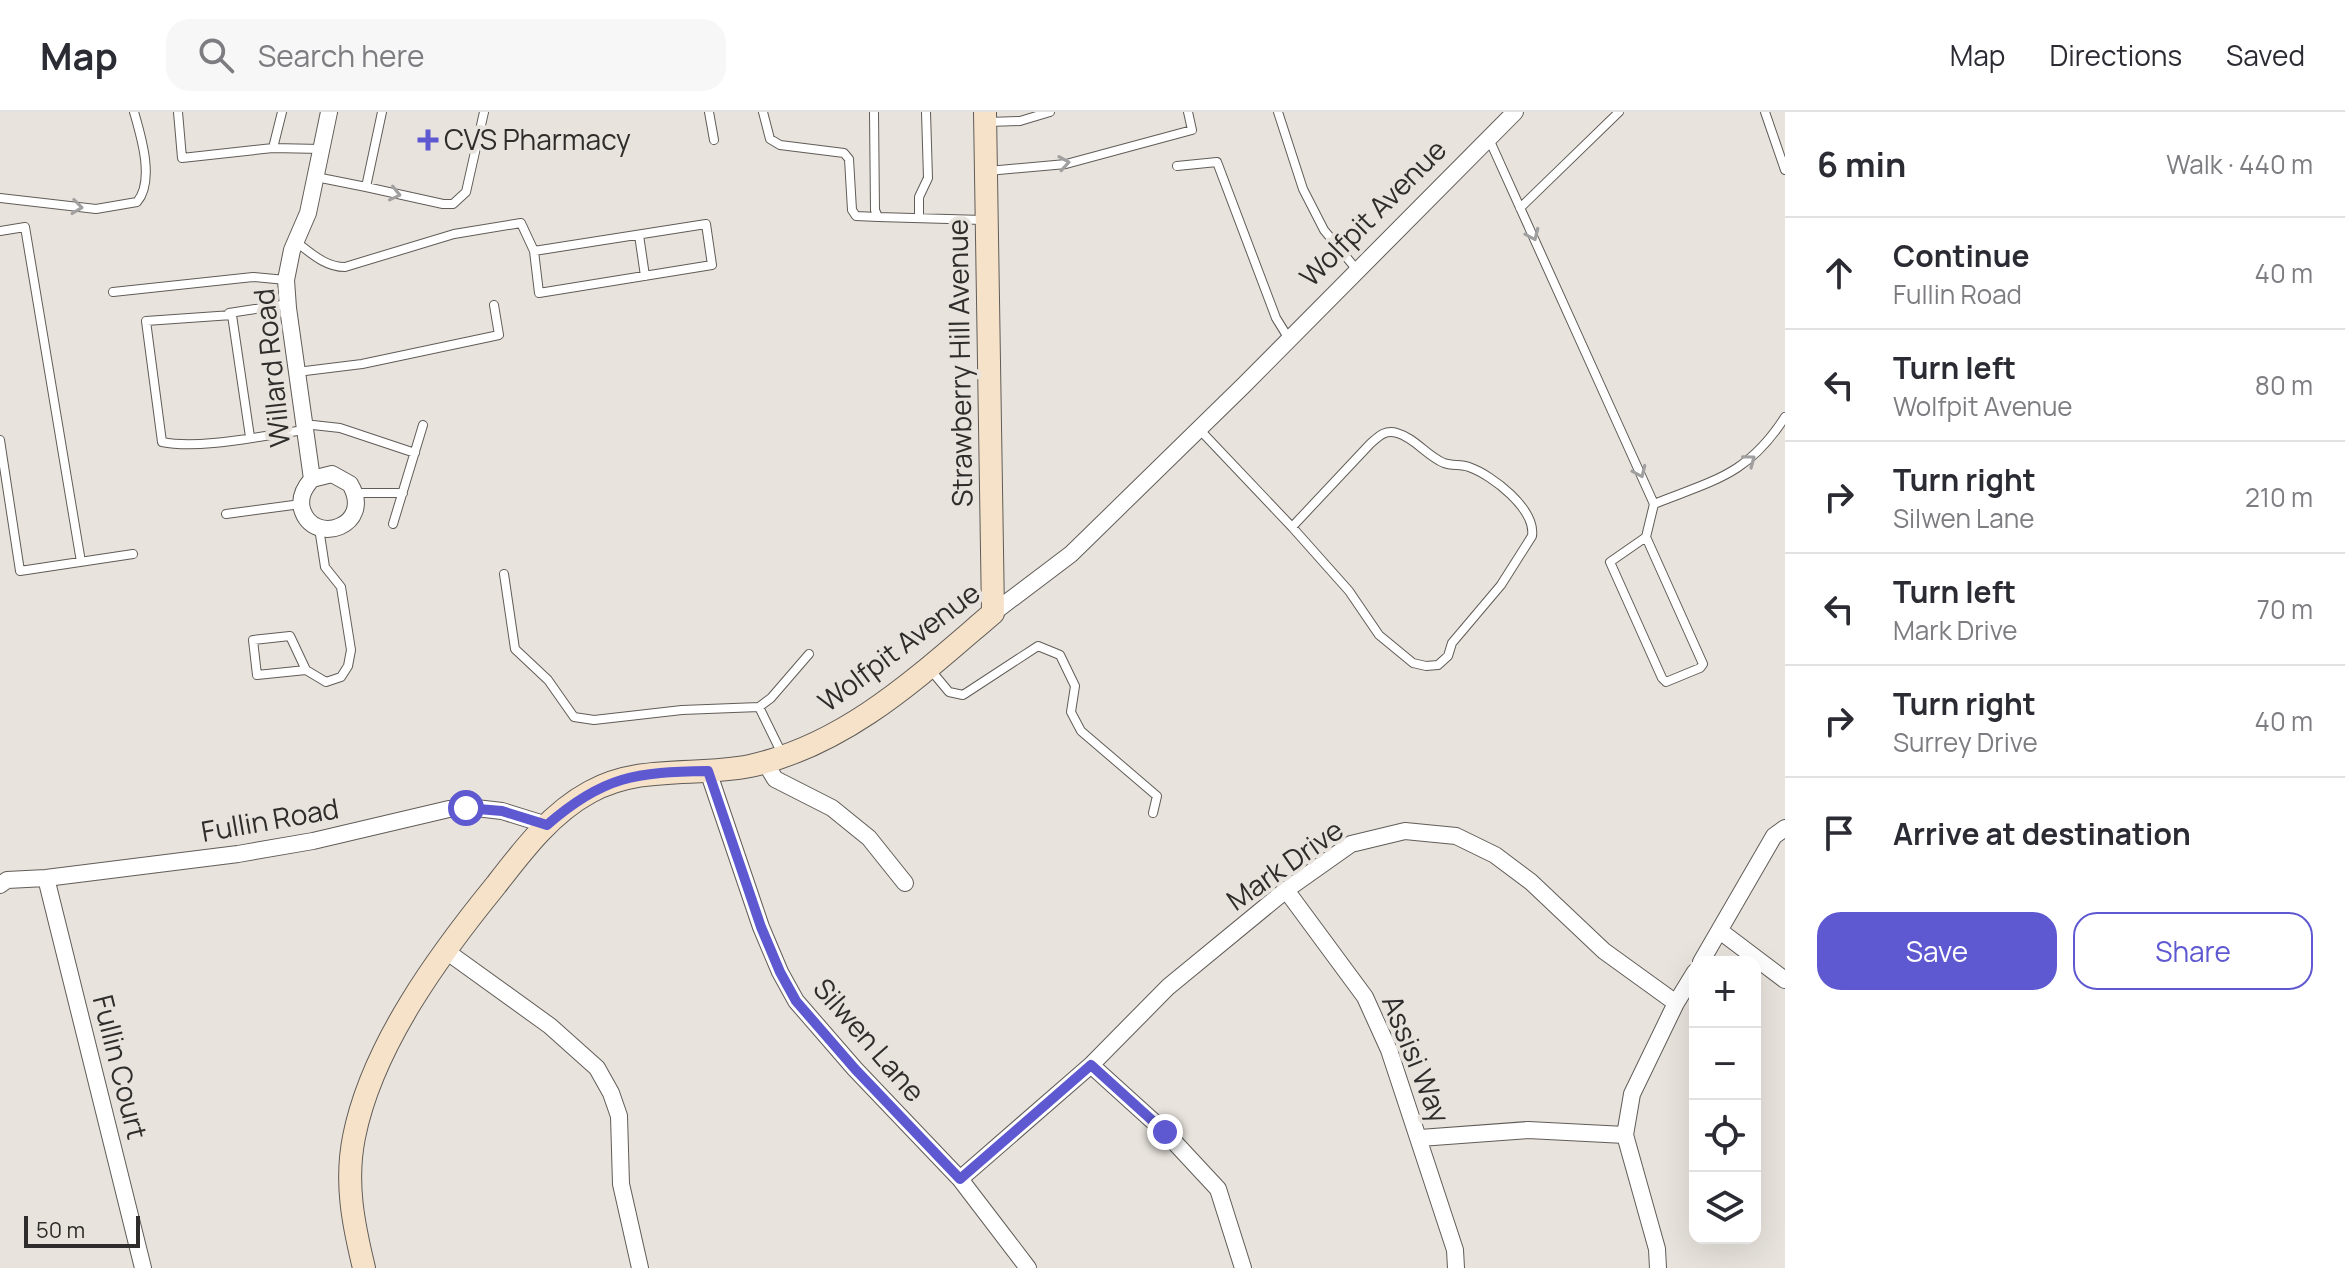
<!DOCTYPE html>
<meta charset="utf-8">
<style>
:root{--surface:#fff;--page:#f7f7f7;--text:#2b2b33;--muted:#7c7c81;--line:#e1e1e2;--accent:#5f59d1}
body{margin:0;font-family:Manrope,sans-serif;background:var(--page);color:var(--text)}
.controls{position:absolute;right:24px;bottom:24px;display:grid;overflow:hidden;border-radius:16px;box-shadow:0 8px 32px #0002}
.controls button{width:72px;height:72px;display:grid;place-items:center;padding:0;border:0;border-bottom:2px solid var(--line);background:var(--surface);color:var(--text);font:40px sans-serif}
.scale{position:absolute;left:24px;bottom:20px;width:116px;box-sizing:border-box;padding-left:8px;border:4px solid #2f2d2b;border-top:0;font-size:22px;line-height:28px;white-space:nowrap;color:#2f2d2b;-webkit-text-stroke:6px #e8e3dd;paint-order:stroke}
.stop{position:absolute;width:24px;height:24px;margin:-18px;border:6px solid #5f59d1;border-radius:50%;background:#fff}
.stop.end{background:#5f59d1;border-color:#fff;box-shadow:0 2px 8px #0008}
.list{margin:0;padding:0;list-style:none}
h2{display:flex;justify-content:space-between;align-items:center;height:104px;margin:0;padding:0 32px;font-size:34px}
h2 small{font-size:26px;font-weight:400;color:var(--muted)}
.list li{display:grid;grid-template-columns:52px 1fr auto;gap:24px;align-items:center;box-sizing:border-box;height:112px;padding:0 32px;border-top:2px solid var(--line)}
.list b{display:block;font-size:30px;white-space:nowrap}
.list p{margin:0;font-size:26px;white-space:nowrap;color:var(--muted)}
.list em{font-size:26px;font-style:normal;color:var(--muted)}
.actions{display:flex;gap:16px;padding:24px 32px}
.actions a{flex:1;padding:18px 0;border:2px solid var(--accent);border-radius:24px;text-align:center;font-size:28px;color:var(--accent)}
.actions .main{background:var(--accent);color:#fff}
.icon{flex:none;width:44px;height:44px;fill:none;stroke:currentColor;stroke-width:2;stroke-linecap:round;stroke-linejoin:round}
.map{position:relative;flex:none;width:1785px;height:1156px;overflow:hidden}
header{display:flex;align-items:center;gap:48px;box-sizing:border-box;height:112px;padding:0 40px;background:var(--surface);border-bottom:2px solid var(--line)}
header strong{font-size:38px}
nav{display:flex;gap:44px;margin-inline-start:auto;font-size:28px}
.search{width:560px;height:72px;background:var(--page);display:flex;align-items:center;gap:20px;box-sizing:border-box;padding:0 28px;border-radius:24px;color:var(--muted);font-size:30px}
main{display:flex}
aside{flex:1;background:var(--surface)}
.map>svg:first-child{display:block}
</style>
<header>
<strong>Map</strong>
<div class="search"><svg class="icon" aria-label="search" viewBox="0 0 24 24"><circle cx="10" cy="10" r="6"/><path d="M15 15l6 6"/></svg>Search here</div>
<nav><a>Map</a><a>Directions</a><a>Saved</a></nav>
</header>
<main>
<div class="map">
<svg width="1785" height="1156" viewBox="0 0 1785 1156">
<rect width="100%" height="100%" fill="#e8e3dd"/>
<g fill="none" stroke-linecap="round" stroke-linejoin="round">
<defs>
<path id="lane" d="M178,0L182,46L273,36L321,37
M382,0L366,75L443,92H453L466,80L484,0
M709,0L714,28
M763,0L770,27L780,33L844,41L849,47L852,98L856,104L878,105
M874,0L875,98L878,105L983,108
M1278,0L1303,77L1324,118L1357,158
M1765,0L1785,58
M988,10L1020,9L1050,0
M1489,27L1654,392L1646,425L1703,552L1700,556L1666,570L1662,566L1610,450L1646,425
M273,36L282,0
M1177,54L1217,50L1276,206L1289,227
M988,59L1066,52L1192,18L1188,0
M316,65L366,75
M0,86L96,97L137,90C155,69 141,24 134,0
M1520,96L1619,0
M919,106V85L928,66L926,0
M0,119L25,115L81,450
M639,123L645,164
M295,129C311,141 325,155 345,155L454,122L521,111L534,139L539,181L712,153L706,112L534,139
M113,180L253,165L286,168
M229,201L288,192
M297,260L362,252L499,223L494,193
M304,312L340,316L415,341
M1199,317L1292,415L1349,479L1379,523L1413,551L1426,554L1438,553L1448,544L1452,531L1501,473L1532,424C1536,397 1492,363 1469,355C1461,352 1452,354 1444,351C1427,344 1415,326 1397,321C1385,317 1378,325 1370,332L1292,415
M250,325L232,203L146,209L162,330C201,338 264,323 305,318
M0,328L20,459L133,442
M355,381H403
M1654,392C1714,368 1748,363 1785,305
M226,402L301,392
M393,412L423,313
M504,462L515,537L548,568L574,605L594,608L682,598L759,595L783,644
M929,556L949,580L963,583L1038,534L1060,543L1075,574L1071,600L1081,619L1157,684L1153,701
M306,558L290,524L253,528L257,563L306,558L326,570L341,565L348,554L351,538L341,475L325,455L319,416
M759,595L771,586L809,542"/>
<path id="street" d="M312,367L332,362L350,372C375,414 313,435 302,397C299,385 304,376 312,367L288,196L286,168L292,138L308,101L329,0
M993,501L1071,442L1244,273L1515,0
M765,650L775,667L832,696L869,726L905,771
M708,659L761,815L780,860L796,889L855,957L960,1067L1028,1156
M46,766L143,1156
M0,773L7,768L46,766L238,742L313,729L449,697L476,696L502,699L547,713
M1286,778L1365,885L1389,938L1455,1138L1456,1156
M1720,819L1785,868
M446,839L550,914L597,956L611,981L619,1004L621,1072L640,1156
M1701,850L1774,724L1785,716
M1091,953L1165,1020L1218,1077L1243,1156
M1420,1026L1528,1018L1625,1023
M960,1067L1091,953L1168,875L1286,778L1351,732L1405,719L1456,724L1495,743L1531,770L1604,839L1676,891
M1658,1156L1657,1137L1625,1023L1632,982L1676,891L1695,860"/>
<path id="secondary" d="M364,1156C353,1111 345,1070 354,1025C372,934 439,843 496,773C523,738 551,701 590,680C641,652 696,665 750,654C848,632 919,564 993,501L985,0"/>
</defs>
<use href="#lane" stroke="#615c57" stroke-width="10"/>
<use href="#street" stroke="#615c57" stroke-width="18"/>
<use href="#secondary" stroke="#615c57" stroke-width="24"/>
<use href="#lane" stroke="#fff" stroke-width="8"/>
<use href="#street" stroke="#fff" stroke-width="16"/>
<use href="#secondary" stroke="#f5e2c9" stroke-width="22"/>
</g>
<defs><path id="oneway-chevron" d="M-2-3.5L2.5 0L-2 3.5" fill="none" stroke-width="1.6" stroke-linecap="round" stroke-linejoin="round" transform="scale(2)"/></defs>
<g stroke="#a1a0a0">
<use href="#oneway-chevron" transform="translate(1064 51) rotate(-9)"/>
<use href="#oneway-chevron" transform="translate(395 82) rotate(13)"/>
<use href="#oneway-chevron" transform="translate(77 95) rotate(7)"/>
<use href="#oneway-chevron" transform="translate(1533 123) rotate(66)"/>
<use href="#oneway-chevron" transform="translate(1750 348) rotate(-37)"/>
<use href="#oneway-chevron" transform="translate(1640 360) rotate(66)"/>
</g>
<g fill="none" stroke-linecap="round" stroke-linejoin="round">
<path stroke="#5f59d1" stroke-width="10" d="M466,696L502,699L547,713C603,664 636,660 708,659L761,815L780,860L796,889L855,957L960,1067L1091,953L1165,1020"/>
</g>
<path fill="#5f59d1" stroke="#e8e3dd" stroke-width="3" d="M424 16h8v8h8v8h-8v8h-8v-8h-8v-8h8z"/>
<g text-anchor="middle" stroke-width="8" stroke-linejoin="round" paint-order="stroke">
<g font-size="28" fill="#2f2d2b" stroke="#e8e3dd" text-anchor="start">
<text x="444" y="38">CVS Pharmacy</text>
</g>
<g font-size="28" fill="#2f2d2b" stroke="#e8e3dd">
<text transform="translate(1373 101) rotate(-45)" y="10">Wolfpit Avenue</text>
<text transform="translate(960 251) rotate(-91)" y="10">Strawberry Hill Avenue</text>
<text transform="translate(272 256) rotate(-96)" y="10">Willard Road</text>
<text transform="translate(899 535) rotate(-37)" y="10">Wolfpit Avenue</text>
<text transform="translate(270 708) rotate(-10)" y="10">Fullin Road</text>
<text transform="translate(1285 753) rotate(-35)" y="10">Mark Drive</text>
<text transform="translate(869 928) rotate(49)" y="10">Silwen Lane</text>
<text transform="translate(1416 947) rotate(68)" y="10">Assisi Way</text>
<text transform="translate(120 955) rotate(76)" y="10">Fullin Court</text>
</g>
</g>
</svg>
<div class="controls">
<button>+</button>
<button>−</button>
<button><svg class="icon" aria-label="locate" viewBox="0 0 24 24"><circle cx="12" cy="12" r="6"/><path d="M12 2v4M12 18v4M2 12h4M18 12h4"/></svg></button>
<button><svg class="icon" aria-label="layers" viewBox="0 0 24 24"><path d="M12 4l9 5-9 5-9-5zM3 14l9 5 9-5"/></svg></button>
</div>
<div class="scale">50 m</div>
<div class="stop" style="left:466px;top:696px"></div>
<div class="stop end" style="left:1165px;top:1020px"></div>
</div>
<aside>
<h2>6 min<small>Walk · 440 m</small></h2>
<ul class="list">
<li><svg class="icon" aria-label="ahead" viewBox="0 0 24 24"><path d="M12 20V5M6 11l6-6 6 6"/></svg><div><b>Continue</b><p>Fullin Road</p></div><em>40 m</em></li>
<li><svg class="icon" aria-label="left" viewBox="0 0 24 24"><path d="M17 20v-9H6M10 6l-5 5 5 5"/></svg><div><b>Turn left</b><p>Wolfpit Avenue</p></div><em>80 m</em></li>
<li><svg class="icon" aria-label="right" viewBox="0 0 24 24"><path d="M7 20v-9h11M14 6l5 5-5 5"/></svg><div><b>Turn right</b><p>Silwen Lane</p></div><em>210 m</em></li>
<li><svg class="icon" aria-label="left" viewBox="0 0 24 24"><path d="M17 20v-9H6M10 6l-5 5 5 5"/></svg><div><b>Turn left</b><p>Mark Drive</p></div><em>70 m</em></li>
<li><svg class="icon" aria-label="right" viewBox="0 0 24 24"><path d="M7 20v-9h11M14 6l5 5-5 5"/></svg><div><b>Turn right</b><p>Surrey Drive</p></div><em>40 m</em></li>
<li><svg class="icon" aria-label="arrive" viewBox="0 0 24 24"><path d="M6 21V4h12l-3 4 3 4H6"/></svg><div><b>Arrive at destination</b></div></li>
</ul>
<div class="actions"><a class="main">Save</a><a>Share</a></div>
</aside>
</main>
